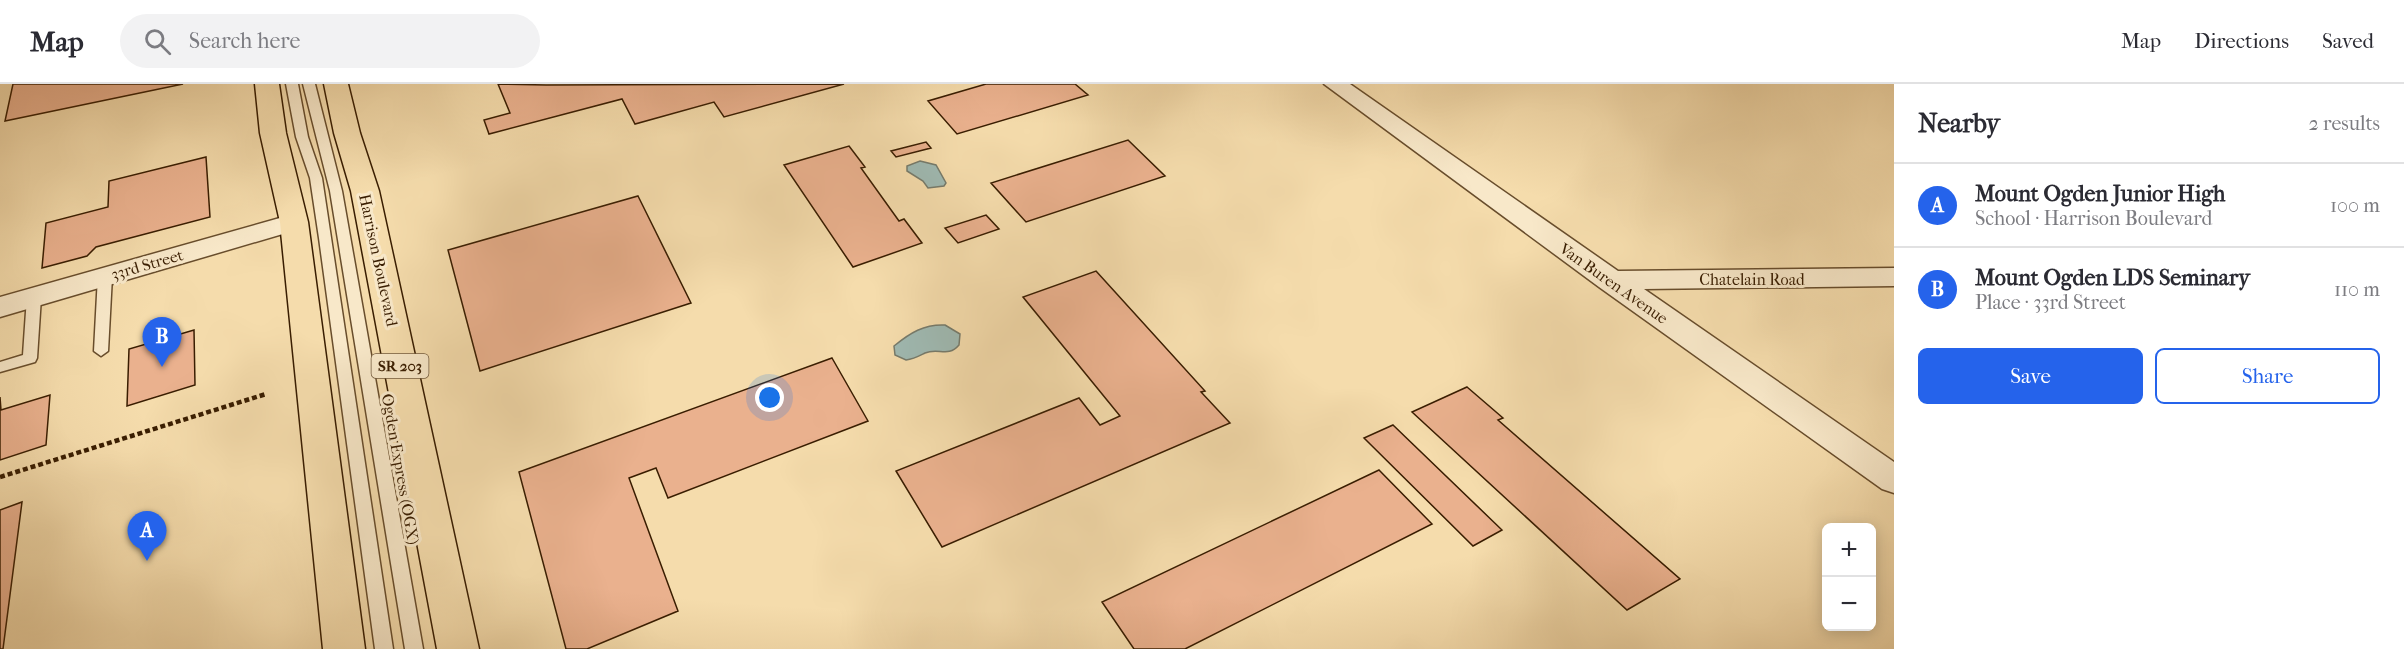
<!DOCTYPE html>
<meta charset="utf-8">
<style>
:root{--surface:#fff;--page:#f2f2f3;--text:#2b2b33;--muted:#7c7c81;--line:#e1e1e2;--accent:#2563eb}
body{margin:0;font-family:"IM FELL French Canon",serif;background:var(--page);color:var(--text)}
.controls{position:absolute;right:18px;bottom:18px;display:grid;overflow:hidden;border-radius:9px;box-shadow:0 3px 15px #0003}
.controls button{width:54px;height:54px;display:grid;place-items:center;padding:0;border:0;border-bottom:2px solid var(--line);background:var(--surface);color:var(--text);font:30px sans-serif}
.you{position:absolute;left:770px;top:314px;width:21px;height:21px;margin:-15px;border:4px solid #fff;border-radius:50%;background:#1a73e8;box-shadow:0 0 0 9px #1a73e833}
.badge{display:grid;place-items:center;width:39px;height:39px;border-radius:50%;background:var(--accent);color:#fff;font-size:20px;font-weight:700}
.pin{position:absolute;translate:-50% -50px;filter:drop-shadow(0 2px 3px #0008)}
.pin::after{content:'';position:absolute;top:32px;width:21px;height:18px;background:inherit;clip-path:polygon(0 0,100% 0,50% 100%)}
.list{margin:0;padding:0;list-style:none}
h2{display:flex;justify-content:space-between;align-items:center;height:78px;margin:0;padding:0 24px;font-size:26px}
h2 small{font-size:20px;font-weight:400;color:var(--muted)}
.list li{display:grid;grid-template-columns:39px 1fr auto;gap:18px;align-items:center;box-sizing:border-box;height:84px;padding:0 24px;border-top:2px solid var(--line)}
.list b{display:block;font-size:22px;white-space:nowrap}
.list p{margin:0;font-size:20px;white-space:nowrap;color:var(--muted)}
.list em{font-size:20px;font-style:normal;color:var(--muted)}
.actions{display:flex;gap:12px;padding:18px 24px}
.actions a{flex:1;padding:14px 0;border:2px solid var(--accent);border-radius:9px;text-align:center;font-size:21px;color:var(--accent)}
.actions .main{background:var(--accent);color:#fff}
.icon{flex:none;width:33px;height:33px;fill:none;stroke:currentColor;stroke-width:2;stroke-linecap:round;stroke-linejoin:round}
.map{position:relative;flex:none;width:1894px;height:565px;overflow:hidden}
header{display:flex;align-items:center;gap:36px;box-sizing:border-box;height:84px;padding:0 30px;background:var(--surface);border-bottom:2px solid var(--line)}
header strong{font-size:28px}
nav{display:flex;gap:33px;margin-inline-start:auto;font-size:21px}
.search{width:420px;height:54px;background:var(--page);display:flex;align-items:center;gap:15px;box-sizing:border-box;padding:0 21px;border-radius:33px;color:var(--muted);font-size:22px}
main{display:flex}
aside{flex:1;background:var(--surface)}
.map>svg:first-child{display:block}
</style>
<header>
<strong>Map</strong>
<div class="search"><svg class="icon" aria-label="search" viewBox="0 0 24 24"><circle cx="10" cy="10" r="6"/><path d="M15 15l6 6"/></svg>Search here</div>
<nav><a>Map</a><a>Directions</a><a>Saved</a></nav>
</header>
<main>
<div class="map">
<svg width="1894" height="565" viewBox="0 0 1894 565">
<rect width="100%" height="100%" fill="#f5dcac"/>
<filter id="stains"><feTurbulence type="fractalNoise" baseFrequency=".00333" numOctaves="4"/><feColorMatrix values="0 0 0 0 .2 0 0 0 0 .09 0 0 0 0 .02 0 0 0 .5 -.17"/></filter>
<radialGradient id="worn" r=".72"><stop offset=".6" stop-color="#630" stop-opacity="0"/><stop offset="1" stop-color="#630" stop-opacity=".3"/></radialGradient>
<path fill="#9fbab3" stroke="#767b6c" stroke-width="1.5" d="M920,77L936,81L946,99L944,102L928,104L923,97L907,87V82Z
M945,241L960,250L959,261C948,274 938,263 925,269C919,272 914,275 906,276L895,271L894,262C910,249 924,240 945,241Z"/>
<path fill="#eab18e" stroke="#391d01" stroke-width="1.5" d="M13,0H183L5,37Z
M498,0L546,1L844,0L724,33L714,18L635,40L622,15L489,50L484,36L510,29Z
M986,0H1075L1088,11L957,50L928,17Z
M1128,56L1165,92L1026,138L991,99Z
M926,58L931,64L896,73L891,67Z
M849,62L865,83L861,84L899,137L904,135L922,159L853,183L784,81Z
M206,73L210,133L96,163L87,172L42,184L46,139L108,123L109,97Z
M638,112L691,219L480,287L448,166Z
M986,131L999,145L958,159L945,144Z
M1096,187L1205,307L1201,308L1230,339L942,463L896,387L1079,314L1100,341L1120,332L1023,213Z
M194,246L195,301L127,322L129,265Z
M832,274L868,337L668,414L656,384L629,394L678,527L587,565H566L519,388Z
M1467,303L1503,334L1498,336L1680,495L1627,526L1412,328Z
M50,311L46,361L0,376V313L1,326Z
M1393,341L1502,446L1473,462L1364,354Z
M1379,386L1432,440L1185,565H1134L1102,518Z
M22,418L3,565H0V426Z"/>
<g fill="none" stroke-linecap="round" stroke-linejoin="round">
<defs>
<path id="lane" d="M286,0H298L308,53L322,94L393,565H375L319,154L310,94L296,53Z
M303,0H315L342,107L423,565H405L330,107Z
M105,187L112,192L108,267L101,272L94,267L98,192Z
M34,208L41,213L37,274L35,278L0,288V278L23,271L27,213Z"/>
<path id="street" d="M1324,0H1350L1618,187L1894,184V202L1644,205L1894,378V409L1882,405L1599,203Z
M294,130L303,132L307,138L303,144L0,233V213Z"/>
<path id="primary" d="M255,0H279L286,49L308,138L365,565H323L280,138L260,49Z
M324,0H348L360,49L379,107L479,565H437L351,107L334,49Z"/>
</defs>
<use href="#lane" stroke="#684d2c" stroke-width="3"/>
<use href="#street" stroke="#684d2c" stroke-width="3"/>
<use href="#primary" stroke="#391d01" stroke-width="3"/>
<path stroke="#391d01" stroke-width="4.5" stroke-dasharray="5 3" stroke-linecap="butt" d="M0,393L266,310"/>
<use href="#lane" fill="#f8e8c9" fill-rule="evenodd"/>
<use href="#street" fill="#f8e8c9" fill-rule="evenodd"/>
<use href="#primary" fill="#f5dcac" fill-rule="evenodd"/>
</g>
<g text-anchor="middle" stroke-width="6" stroke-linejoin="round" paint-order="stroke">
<rect fill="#f8e8c9" stroke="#725a3d" stroke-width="1.5" x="371.5" y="270" width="57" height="24" rx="4.5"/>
<g font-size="15" font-weight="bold" fill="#391d01">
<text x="400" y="287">SR 203</text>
</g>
<g font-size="16" fill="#391d01" stroke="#f8e8c9">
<text transform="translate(379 176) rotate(78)" y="6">Harrison Boulevard</text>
<text transform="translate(147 180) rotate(-16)" y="6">33rd Street</text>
<text x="1752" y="201">Chatelain Road</text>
<text transform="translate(1614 199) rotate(35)" y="6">Van Buren Avenue</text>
<text transform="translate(401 385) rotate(80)" y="6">Ogden Express (OGX)</text>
</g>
</g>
<rect width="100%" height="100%" filter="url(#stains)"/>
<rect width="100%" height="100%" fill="url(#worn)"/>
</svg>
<div class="controls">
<button>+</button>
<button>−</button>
</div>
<div class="you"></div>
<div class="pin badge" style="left:147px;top:477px">A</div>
<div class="pin badge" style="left:162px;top:283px">B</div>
</div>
<aside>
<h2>Nearby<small>2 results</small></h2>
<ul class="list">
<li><span class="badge">A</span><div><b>Mount Ogden Junior High</b><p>School · Harrison Boulevard</p></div><em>100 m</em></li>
<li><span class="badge">B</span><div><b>Mount Ogden LDS Seminary</b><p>Place · 33rd Street</p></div><em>110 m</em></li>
</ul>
<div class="actions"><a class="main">Save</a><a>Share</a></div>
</aside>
</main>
